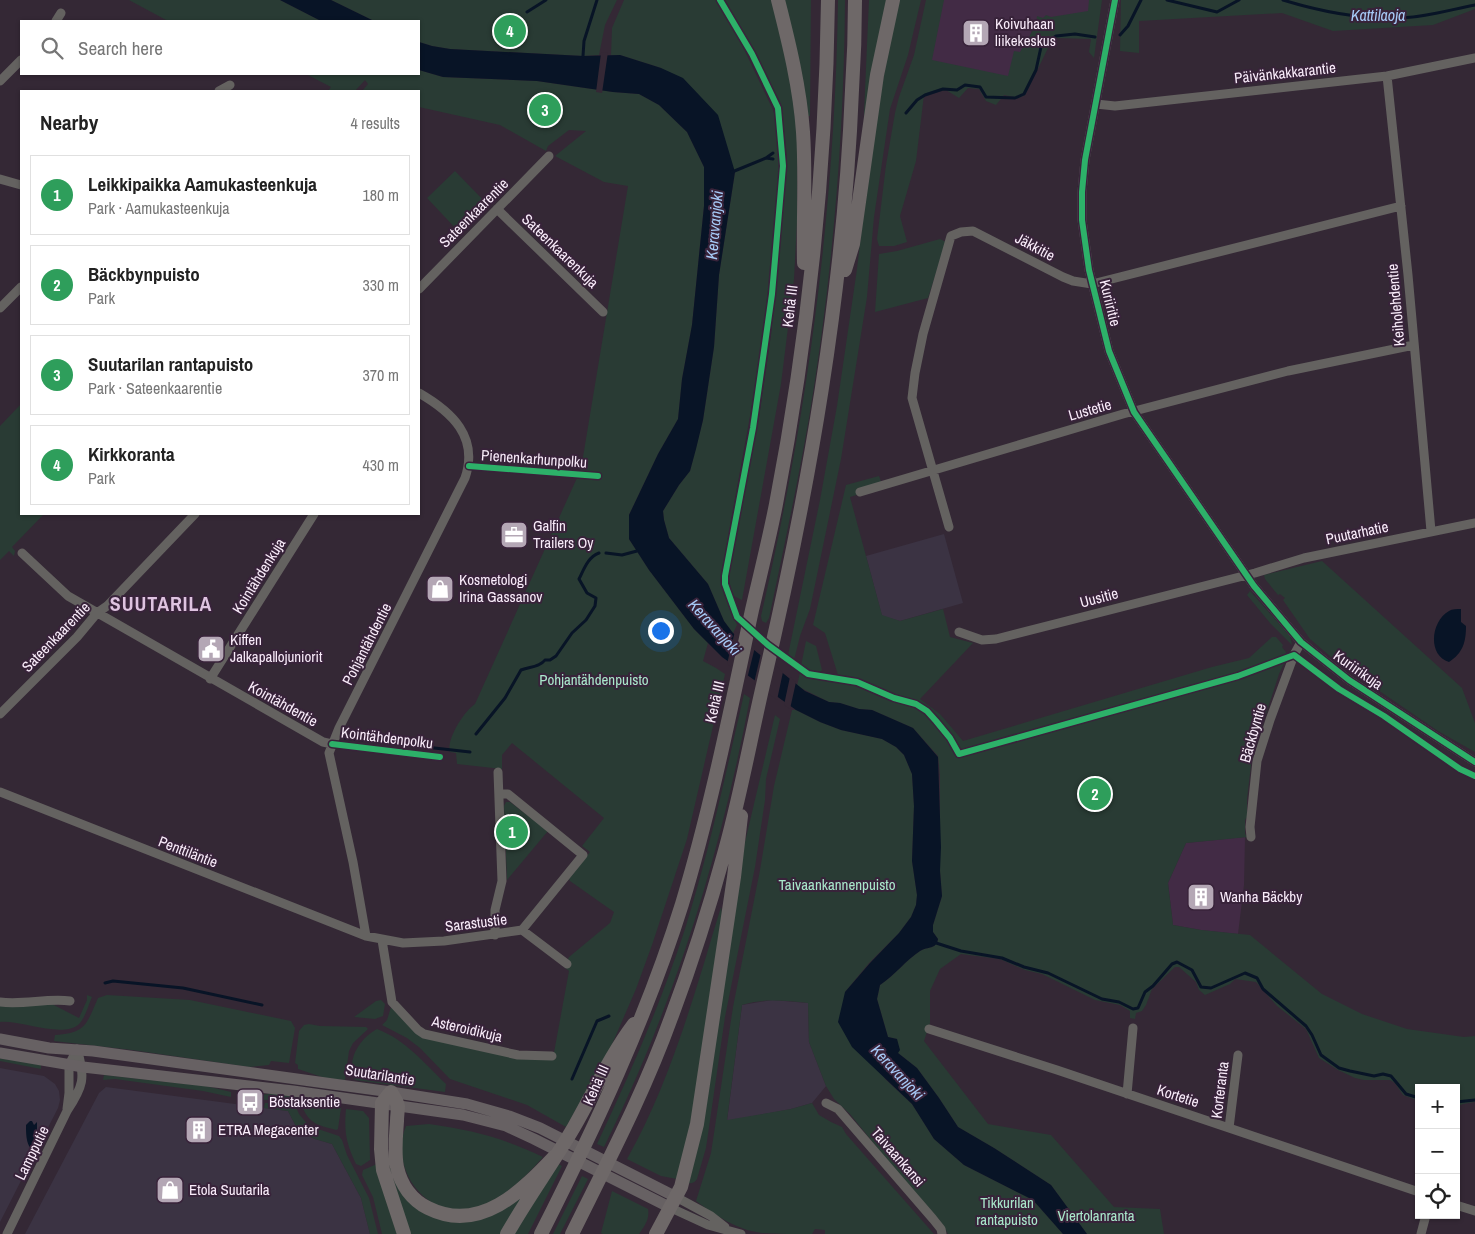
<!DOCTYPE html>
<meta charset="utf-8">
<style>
:root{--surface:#fff;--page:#f2f2f2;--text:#222;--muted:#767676;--line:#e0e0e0;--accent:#ea580c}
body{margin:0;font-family:"Archivo Narrow",sans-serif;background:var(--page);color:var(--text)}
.controls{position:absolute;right:15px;bottom:15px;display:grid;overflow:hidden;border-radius:0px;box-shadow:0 1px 4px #0004}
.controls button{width:45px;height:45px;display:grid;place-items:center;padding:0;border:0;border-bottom:1px solid var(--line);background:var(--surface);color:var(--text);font:25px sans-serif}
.you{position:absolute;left:660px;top:630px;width:18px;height:18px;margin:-12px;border:4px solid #fff;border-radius:50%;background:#1a73e8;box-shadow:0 0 0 8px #1a73e833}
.badge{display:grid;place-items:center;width:32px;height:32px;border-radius:50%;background:var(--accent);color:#fff;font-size:16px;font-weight:700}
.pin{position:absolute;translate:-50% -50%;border:2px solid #fff;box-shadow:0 1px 5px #0006}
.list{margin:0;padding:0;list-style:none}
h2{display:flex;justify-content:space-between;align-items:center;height:65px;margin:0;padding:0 20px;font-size:21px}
h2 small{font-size:16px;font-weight:400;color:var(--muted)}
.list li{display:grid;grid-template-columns:32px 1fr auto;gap:15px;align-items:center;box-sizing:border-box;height:80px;margin:0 10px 10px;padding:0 10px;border:1px solid var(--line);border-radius:0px}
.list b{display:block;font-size:19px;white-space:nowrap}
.list p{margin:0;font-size:16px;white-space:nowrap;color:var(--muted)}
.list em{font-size:16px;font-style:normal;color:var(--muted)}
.icon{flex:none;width:28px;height:28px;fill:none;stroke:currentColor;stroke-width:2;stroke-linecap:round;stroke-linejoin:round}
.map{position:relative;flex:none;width:1475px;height:1234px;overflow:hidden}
.search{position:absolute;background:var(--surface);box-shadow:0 1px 4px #0004;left:20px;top:20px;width:400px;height:55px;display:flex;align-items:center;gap:12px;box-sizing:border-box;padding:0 18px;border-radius:0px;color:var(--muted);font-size:19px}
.panel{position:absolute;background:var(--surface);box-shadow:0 1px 4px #0004;left:20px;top:90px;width:400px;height:425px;border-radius:0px}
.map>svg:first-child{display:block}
</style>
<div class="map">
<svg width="1475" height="1234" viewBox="0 0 1475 1234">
<rect width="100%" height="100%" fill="#342835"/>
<path fill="#422b45" d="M937,0H1096V14L1032,29L1020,83L924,62Z
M1245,837L1244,885L1238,934L1201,930L1173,925L1168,883L1186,843Z"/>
<path fill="#3b3343" d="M944,534L963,603L900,621L882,616L866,556Z
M772,1000L808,1003L809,1042L826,1086L812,1103L791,1109L727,1121L742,1005Z
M0,1068L44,1076L55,1084L59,1091L60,1100L58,1108L0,1222Z
M106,1087L288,1111L299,1132L315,1139L332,1144L361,1198L370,1234H25L99,1093Z"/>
<path fill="#293b34" d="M129,0H280L321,21H168Z
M331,0H617L605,25L599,55L583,56L450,49L432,46L419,42V21H374Z
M624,0H717L741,43L773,110L777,121L781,169L761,355L724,560L722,583L724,594L737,625L733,633L724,621L708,584L669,538L664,520L663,511L679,485L690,471L703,420L714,347L719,275L735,172L661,68L620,55H611L612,28Z
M725,0H773L784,43L798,121L797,222L794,279L781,384L742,600L732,595L728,573L745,491L759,417L771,335L787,159L783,121L776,99L754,53Z
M784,0H811L810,116H807Z
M838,0H845C844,140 832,280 809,418C798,481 785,542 772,604L769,618L766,623L762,621L761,616C808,413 835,209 838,0Z
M869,0H888L865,123L864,113Z
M898,0H921L908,55L890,109L874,217L867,297L841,459L810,609L800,636L794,660L788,655L820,500L837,406L857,269L873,133Z
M926,0H944L932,60L1008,76L1014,51L1020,52L1036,25L1037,16L1043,18L1046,15L1051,17L1088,11L1089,0H1102L1094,58L1089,52L1091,39L1056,38L1051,42L1025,95L1019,98L1004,95L996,105L986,101L979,89L968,88L959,98L946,90L924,95L916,161L900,216L907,242L894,246H879L877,239L886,165L895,113L899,97L914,55Z
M1121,0H1475V9L1433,25L1333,31L1282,13L1139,21V53L1120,51Z
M419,70L443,77L537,81L613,92L639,94L659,105L687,132L704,167V206L692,325L682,379L678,419L658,454L629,515V539L649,570L694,629L708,643L703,661L716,668L725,674L687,839L652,945L636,989L610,1049L566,1127L527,1105L450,1079L420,1048L407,1038L382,1025L387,1020L391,1007L418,1033L553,1058L569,971L564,967L569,957L610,923L614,912L570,881L569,879L590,852L582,846L604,818L512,743L502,755V769L457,764L456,753L450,752C446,740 464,711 475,704L581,469L628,186L604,182L555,156L586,131L569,130L548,146L546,151L500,125L419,107V91H362L368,84L365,80L355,91H328L331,87L306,74H419Z
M455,171L488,205L460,233L427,198Z
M940,239L946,242L928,298L875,312L879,254L897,251Z
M21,404V514H44L12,547L15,551L14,556L9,551L0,560V426Z
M879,476L883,487L850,497L882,615L900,621L943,609L950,637L973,643L920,699L940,714L963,741L1212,667L1249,658L1272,637H1276L1283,645L1282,647L1288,655L1279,674L1266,714H1262L1261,720L1263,723L1252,757L1247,799V817L1245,820V834L1248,837L1186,843L1168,883L1173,925L1201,930L1250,935L1322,994L1362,1014L1407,1029L1464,1037L1475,1036V1102L1463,1104L1456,1107V1088H1419V1101L1403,1095L1395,1083L1390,1080H1364L1355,1078L1338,1070L1319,1058L1306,1029L1277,1006L1256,982L1235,979L1230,984L1205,995L1199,990L1196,982L1179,967H1175L1152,989L1146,1005L1142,1011L1136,1013L1135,1019L1130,1018V1011L1120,1005L1095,1000L1042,974L1025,970L1000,959L961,954L940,969L930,991V1023L924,1041L988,1124L1051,1135L1114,1207L1160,1209L1164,1234H1087L1051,1185L994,1148L958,1127L939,1098L917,1068L898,1053L897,1039L888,1037L877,999L880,985C895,975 906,960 920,951C928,946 936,950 938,939L933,932V925L942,896L940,871V775L938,756L913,728L872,710L859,709L840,703L829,702L797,686L800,672L812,679L836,681L838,675L825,633L813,625L846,485Z
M1322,561L1462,688L1475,723V752L1438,731L1337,662L1310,639L1283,600L1285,598L1280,594L1278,595L1265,579L1264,575Z
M1250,591L1290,636L1292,645L1270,623L1247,595Z
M806,641L816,646L822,670L818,675L808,671L801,666Z
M744,694L750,698C726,825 690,952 639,1071C628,1097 616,1122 604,1147L597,1144C630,1074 661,1003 685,929C709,852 726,773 744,694Z
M792,710H796L820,722L841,730L882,739L896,747L904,755L912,774L914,806L912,861L917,895L916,905L911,917L899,933L869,963L845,992L885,1079L912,1104L934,1139L964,1165L1033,1200L1063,1234H948L940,1221L888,1161L850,1114L834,1099L826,1086L809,1042L808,1003C786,1001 764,998 742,1005L727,1120L791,1109L812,1103L819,1115L831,1122L842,1127L846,1134L934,1234H825V1230L815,1229L812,1234C796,1234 778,1234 762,1233C737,1230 715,1215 696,1201L711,1153L733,1007L760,870L774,786Z
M775,715L780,719L766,779L765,800L755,867L725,1017L706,1148L697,1179C694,1183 692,1184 687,1183L741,859Z
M506,802H510L548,831L507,880L504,806Z
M721,907L722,913L690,1133L677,1179L661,1176L627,1159C671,1081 695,992 721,907Z
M87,995L92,997C88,1006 85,1019 78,1025C61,1038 21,1020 0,1022V1006L50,1003L79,1018L87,1000Z
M107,995L190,1000L291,1021L295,1028L289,1063L271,1061L269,1065L249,1067L132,1050L54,1041L55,1035C86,1033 86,1025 98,998Z
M381,1000L385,1004L383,1016L375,1019L354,1017L376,1001Z
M309,1024L320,1026L366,1027L368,1029L353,1043L349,1051L345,1080L325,1078L298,1069V1065L295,1063L299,1031L304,1025Z
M377,1029C406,1040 424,1063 446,1084L445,1092L355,1080C346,1060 359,1039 377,1029Z
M0,1058L41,1065V1069L0,1061Z
M104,1075L206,1086L231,1092V1097L203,1091L115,1079L103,1080Z
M277,1093L311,1099L261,1100L260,1095Z
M265,1103H284L295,1105L299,1114L309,1126L339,1136L342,1140L347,1155L369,1198L378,1234H370L361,1198L332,1144L315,1139L299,1132L288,1111L264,1108Z
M304,1103L341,1108L338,1129L336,1130C318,1125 309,1124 302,1106Z
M346,1109L363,1111L369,1118L370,1160L361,1166L356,1164C346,1143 344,1132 346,1109Z
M429,1124C473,1130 503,1138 543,1157C524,1179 501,1201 473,1209C426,1221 388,1167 406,1126Z
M388,1160H392L393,1170L445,1220L524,1194L501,1234H410L393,1184Z
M555,1162L562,1166L528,1234H512Z
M377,1164L398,1234H382L373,1197L362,1175L363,1170Z
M582,1176L588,1179L560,1234H553Z
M612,1191L648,1209C650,1219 644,1227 639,1234H603L601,1233Z"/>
<path fill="#081426" d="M280,0H331L374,21H321Z
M419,42L432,46L450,49L583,56L620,55L661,68L683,78L718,115L735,172L719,275L714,347L703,420L696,449L690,471L679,485L663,511L664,520L669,538L708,584L724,621L733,633L805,691L829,702L840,703L859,709L872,710L913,728L938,757L941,847L940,871L942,896L933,925V932L938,939C936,950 928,946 920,951C906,960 895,975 880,985L877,999L888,1037L897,1039L900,1050L898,1053L917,1068L939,1098L958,1127L994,1148L1051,1185L1087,1234H1063L1033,1200L964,1165L934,1139L912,1104L852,1047L838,1022L845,992L870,963L899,933L911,917L916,905L917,895L912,861L914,806L912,774L904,755L896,747L882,739L841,730L820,722L796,710L722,657L694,629L649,570L629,539V515L658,454L678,419L682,379L692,325L704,206V167L687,132L659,105L639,94L613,92L537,81L443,77L419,70Z
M1461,609V622L1466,626C1466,642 1463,653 1449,662C1427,655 1431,621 1449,611C1452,609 1457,609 1461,609Z
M30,1121H32L34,1125L37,1122V1139L35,1147L31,1149C26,1143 26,1133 26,1125Z"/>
<path fill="#342835" d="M608,52L602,93L596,92L601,53Z
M735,631L755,647L747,679L727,664Z
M761,653L783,672L777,700L754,683Z
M790,677L796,682L790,709L784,705Z"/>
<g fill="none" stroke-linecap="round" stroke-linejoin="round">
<path stroke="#081426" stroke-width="3" d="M1167,0L1217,12L1239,0
M1283,0C1319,11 1357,19 1396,18C1422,18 1449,10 1475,5
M527,12L546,0
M1120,35L1128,26L1141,0
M583,56L584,41L597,0
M906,113L917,100L925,95L943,89L957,90L965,85L980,87L986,97L1015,98L1024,94L1036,70L1041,47L1056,36L1075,34L1095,37
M766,158L773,153
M732,172L766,158L773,159
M606,553L622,555L637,551
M476,734L505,698L521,670C529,667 540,667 545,660H550L556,656L572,633L586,620L595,606L596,598L587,593L579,579C584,569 588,557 599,553
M345,738L470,752
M933,942L961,951L1002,958L1024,967L1048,973L1102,999L1119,1002L1133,1009L1138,1008L1145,992L1153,986L1172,964L1177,962L1192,970L1201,987L1211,988L1245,973L1257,978L1263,989L1306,1026L1312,1035L1321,1055L1339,1068L1350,1071L1374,1076L1383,1074L1391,1076L1406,1094L1419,1098
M105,983L113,981L183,988L262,1005
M572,1079L597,1021L609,1016
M1456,1102L1475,1100"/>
<path stroke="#646260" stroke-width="9" d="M1115,0L1085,160L1082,192V220L1089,270L1109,351L1134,412L1254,586L1301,642L1349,680L1475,762
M56,21L61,13
M1387,76L1408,275L1431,531
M0,81L21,60
M219,91L230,85
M1096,104L1115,106L1387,76L1475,58
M0,179L21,185
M497,209L603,312
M419,289L549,156
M0,308L21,287
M860,492L1123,414L1288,371L1414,345
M949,527L912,398L915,373L923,334L951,236L961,232L973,231L1063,277L1073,281L1092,284L1401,206
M22,553L68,596L323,742L332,744
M959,632L982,640L996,639L1255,573L1304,558L1475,523
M210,679L314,514
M0,714L77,637L97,613L107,606L195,514
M0,792L366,936L403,943L444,941L522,930L583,855L508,794H499
M1251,837L1250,827L1257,761L1270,720L1294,655L1301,642
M522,930L567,964
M495,935V910L502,881L498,772
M366,936L353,862L329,753L339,728L465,478C479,437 452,412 419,393
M382,940L392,1002L418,1030L424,1034L518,1055L552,1056
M0,1002C24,1005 47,998 70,1001
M929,1029L1057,1070L1419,1192
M1127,1094L1133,1028
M826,1103L838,1109L933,1219L941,1229L942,1234
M67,1109L69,1093V1065L77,1049
M1229,1128L1238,1055
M676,1197L711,1216L725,1227
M1456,1205L1475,1211
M671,1208L708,1225L741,1234
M7,1234L67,1111C83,1087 86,1078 77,1049
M1421,1234L1426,1215"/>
<path stroke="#676163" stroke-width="11" d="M0,1039L49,1048L93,1051L391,1092L467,1104L509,1116L540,1128L676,1197
M0,1053L83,1067L293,1091L463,1115L506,1126L534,1139L671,1208"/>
<path stroke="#6e6868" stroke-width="14" d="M778,0C789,43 800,88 803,132C806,176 803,219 804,263
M845,270L853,244L877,75L893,0
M404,1234L383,1170L381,1149L382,1103L391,1092C393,1096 397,1101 398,1106C398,1110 397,1116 397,1121C396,1136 394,1152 397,1167C401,1185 412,1200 428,1208C480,1234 522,1191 555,1156
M507,1234C528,1197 553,1163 574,1127C594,1092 610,1056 634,1024
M541,1234C595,1127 646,1019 682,904C711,808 731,708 752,610C760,575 769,540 776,504C808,339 826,168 828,0
M572,1234C607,1163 644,1093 671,1018C691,965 709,909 724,854C740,798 750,741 763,685C809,489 844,291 852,90C854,60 855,30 855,0
M656,1234L681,1187L697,1124L734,877L741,816"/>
<defs>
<path id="cycleway" d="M720,0L752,54L778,108L783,166L772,294L763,358L753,428L725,576V584L737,617L768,645L808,674L857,682L894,698L916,704L927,711L936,721L950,738L959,754L1238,676L1294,655L1339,689L1384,716L1460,769L1475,776
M1115,0L1085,160L1082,192V220L1089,270L1109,351L1134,412L1254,586L1301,642L1349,680L1475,762
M469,466L598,476
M332,744L440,757"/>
</defs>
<use href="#cycleway" stroke="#38233a" stroke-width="9"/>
<use href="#cycleway" stroke="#2db169" stroke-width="6"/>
</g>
<defs>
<symbol id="building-square" viewBox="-11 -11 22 22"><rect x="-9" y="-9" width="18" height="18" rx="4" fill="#b4a7b5" stroke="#38233a"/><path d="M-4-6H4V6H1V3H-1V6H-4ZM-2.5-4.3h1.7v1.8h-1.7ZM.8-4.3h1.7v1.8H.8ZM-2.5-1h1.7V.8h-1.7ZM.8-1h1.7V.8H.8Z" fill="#fff"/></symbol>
<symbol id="office-square" viewBox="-11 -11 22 22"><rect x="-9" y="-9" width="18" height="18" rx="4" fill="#b4a7b5" stroke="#38233a"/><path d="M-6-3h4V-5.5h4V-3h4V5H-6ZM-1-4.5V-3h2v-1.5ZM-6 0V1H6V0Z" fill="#fff"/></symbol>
<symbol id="shop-square" viewBox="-11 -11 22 22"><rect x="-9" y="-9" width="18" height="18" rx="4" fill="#b4a7b5" stroke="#38233a"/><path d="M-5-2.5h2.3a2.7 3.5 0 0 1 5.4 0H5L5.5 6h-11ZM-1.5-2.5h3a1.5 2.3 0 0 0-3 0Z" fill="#fff"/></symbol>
<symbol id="civic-square" viewBox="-11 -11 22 22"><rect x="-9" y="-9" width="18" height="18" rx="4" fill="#b4a7b5" stroke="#38233a"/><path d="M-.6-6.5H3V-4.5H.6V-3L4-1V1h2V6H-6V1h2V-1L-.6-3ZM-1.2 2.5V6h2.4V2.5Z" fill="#fff"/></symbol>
<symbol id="bus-square" viewBox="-11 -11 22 22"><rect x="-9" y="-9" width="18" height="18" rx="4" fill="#b4a7b5" stroke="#38233a"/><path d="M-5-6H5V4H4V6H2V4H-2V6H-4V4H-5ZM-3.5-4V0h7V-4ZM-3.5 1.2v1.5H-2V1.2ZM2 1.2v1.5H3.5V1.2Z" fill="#fff"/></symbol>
</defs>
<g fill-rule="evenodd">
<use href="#building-square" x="960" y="17" width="32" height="32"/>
<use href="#office-square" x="498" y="519" width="32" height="32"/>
<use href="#shop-square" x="424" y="573" width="32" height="32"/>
<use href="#civic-square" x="195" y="633" width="32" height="32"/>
<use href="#building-square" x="1185" y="881" width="32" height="32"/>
<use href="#bus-square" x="234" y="1086" width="32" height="32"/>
<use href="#building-square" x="183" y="1114" width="32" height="32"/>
<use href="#shop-square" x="154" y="1174" width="32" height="32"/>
</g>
<g text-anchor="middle" stroke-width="4" stroke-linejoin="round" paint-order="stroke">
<g font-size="15" fill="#f9ecfa" stroke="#38233a" text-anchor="start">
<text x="995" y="29">Koivuhaan<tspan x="995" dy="17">liikekeskus</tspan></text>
<text x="533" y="531">Galfin<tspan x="533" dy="17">Trailers Oy</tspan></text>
<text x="459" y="585">Kosmetologi<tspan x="459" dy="17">Irina Gassanov</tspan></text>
<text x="230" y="645">Kiffen<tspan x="230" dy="17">Jalkapallojuniorit</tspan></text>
<text x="1220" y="902">Wanha Bäckby</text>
<text x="269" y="1107">Böstaksentie</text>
<text x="218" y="1135">ETRA Megacenter</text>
<text x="189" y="1195">Etola Suutarila</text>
</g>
<g font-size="15" fill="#f9ecfa" stroke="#38233a">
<text transform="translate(1285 73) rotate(-6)" y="5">Päivänkakkarantie</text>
<text transform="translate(474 213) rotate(-45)" y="5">Sateenkaarentie</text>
<text transform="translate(1035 247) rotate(28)" y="5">Jäkkitie</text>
<text transform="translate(560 251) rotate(44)" y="5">Sateenkaarenkuja</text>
<text transform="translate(1110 303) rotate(76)" y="5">Kuriiritie</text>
<text transform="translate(1396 305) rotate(-95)" y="5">Keiholehdentie</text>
<text transform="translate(790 306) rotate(-83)" y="5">Kehä III</text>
<text transform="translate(1090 410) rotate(-16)" y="5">Lustetie</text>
<text transform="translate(534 459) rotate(4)" y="5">Pienenkarhunpolku</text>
<text transform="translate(1357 533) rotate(-12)" y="5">Puutarhatie</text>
<text transform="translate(259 576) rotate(-58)" y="5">Kointähdenkuja</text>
<text transform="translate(1099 598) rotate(-15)" y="5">Uusitie</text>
<text transform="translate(56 637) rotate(-46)" y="5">Sateenkaarentie</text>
<text transform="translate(367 644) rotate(-63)" y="5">Pohjantähdentie</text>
<text transform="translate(1358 670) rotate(35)" y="5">Kuriirikuja</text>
<text transform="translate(715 702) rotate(-77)" y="5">Kehä III</text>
<text transform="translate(283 704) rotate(29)" y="5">Kointähdentie</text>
<text transform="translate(1253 733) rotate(-74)" y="5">Bäckbyntie</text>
<text transform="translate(387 738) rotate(7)" y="5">Kointähdenpolku</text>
<text transform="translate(188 852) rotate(21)" y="5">Penttiläntie</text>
<text transform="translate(476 923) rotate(-7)" y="5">Sarastustie</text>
<text transform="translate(467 1029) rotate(13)" y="5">Asteroidikuja</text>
<text transform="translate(380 1075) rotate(9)" y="5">Suutarilantie</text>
<text transform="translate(596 1085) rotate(-66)" y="5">Kehä III</text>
<text transform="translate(1220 1090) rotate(-83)" y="5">Korteranta</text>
<text transform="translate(1178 1096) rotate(18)" y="5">Kortetie</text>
<text transform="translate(32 1153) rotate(-64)" y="5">Lampputie</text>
<text transform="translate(898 1157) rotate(49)" y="5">Taivaankansi</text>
</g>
<g font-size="15" fill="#a9e8cb" stroke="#38233a">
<text x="594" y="685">Pohjantähdenpuisto</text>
<text x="837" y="890">Taivaankannenpuisto</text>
<text x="1007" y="1208">Tikkurilan<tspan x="1007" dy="17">rantapuisto</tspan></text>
<text x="1096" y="1221">Viertolanranta</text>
</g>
<g font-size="16" font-style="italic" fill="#a7cbf8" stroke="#38233a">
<text x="1378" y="21">Kattilaoja</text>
<text transform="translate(714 225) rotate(-85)" y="6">Keravanjoki</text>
<text transform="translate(715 627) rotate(48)" y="6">Keravanjoki</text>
<text transform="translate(898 1072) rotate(47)" y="6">Keravanjoki</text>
</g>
<g font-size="20" font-weight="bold" letter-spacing="1" fill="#dec3e0" stroke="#38233a">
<text x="161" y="611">SUUTARILA</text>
</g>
</g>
</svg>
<div class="controls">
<button>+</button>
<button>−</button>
<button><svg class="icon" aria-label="locate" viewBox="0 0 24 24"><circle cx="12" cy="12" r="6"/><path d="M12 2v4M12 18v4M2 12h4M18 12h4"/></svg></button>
</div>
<div class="you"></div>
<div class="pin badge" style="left:512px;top:832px;background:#2e9e5b">1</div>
<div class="pin badge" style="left:1095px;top:794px;background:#2e9e5b">2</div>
<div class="pin badge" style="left:545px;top:110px;background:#2e9e5b">3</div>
<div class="pin badge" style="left:510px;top:31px;background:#2e9e5b">4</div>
<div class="search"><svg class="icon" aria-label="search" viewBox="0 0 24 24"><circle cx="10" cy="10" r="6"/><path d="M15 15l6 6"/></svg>Search here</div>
<section class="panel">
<h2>Nearby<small>4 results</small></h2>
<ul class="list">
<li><span class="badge" style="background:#2e9e5b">1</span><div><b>Leikkipaikka Aamukasteenkuja</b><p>Park · Aamukasteenkuja</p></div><em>180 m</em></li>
<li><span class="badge" style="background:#2e9e5b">2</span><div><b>Bäckbynpuisto</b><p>Park</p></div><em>330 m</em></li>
<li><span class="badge" style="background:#2e9e5b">3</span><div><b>Suutarilan rantapuisto</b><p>Park · Sateenkaarentie</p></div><em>370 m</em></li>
<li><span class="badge" style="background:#2e9e5b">4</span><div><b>Kirkkoranta</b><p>Park</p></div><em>430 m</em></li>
</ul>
</section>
</div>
